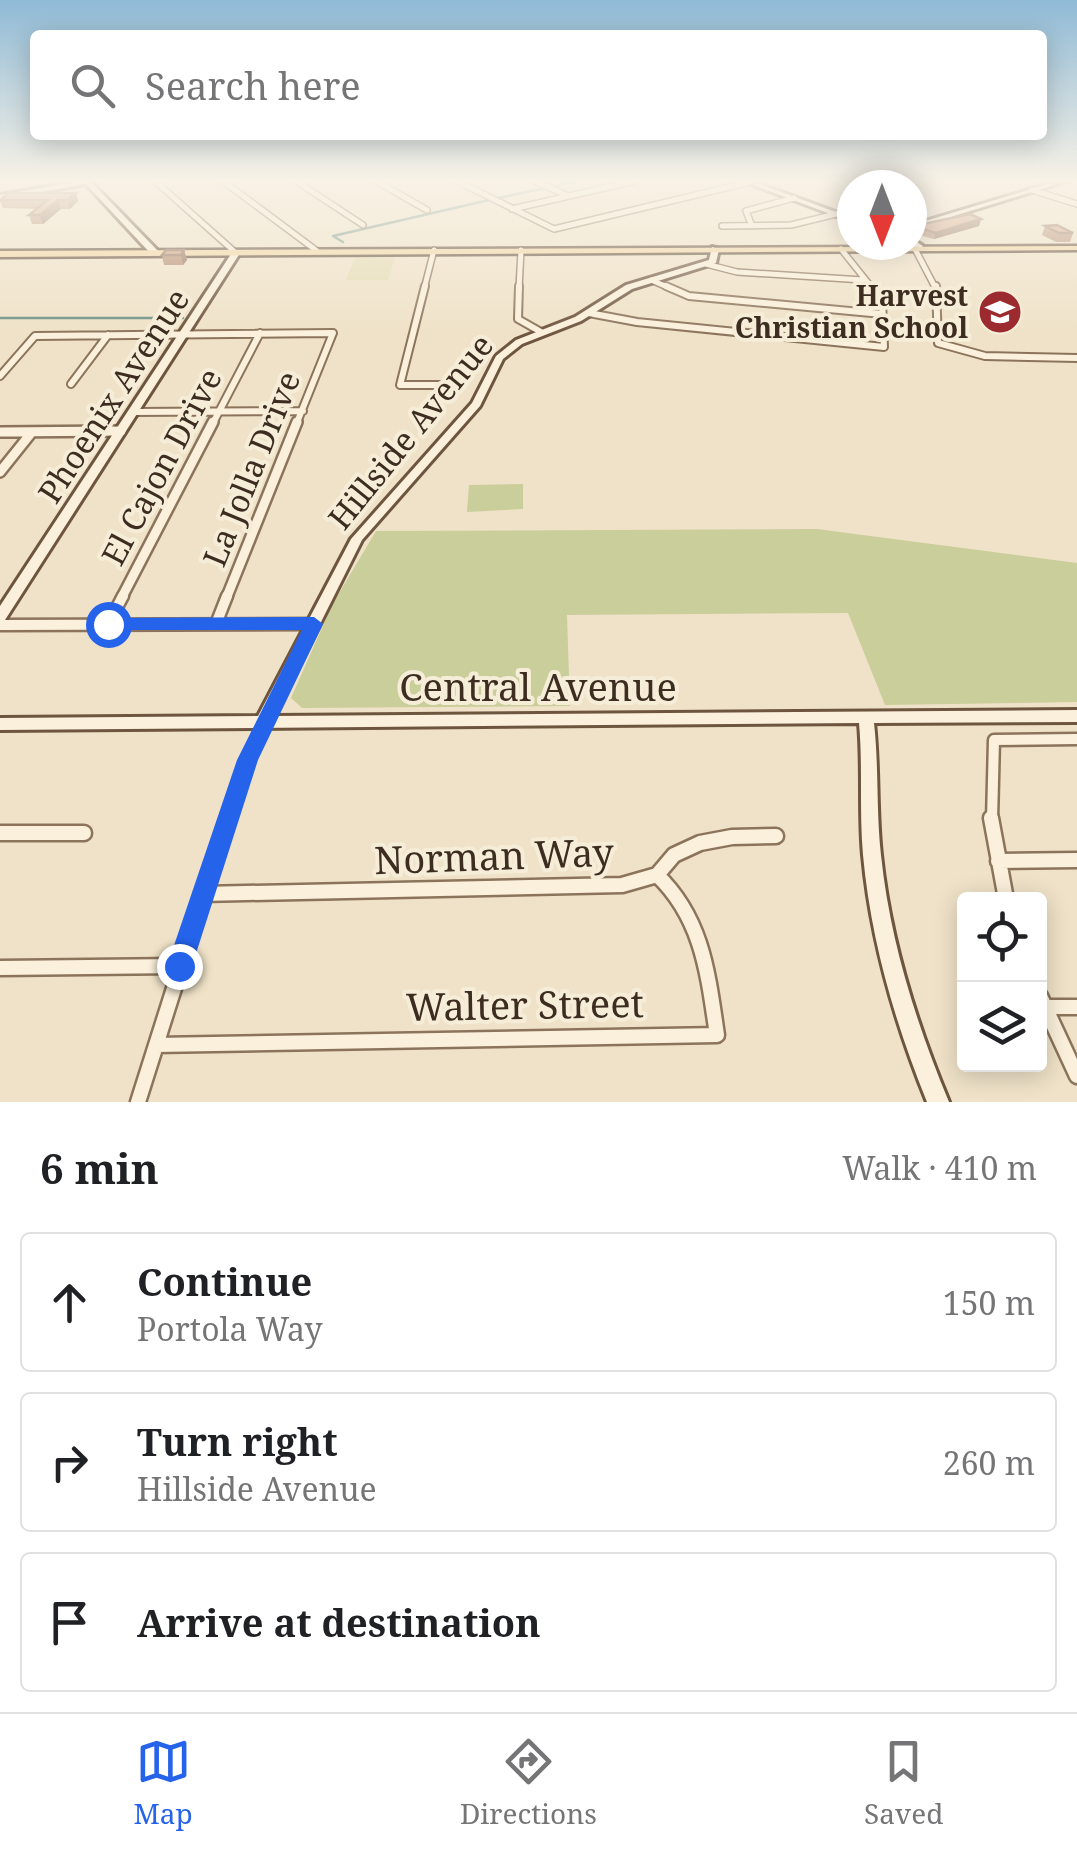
<!DOCTYPE html>
<meta charset="utf-8">
<style>
:root{--surface:#fff;--page:#f6f6f6;--text:#202124;--muted:#757577;--line:#e0e0e0;--accent:#2563eb}
body{margin:0;font-family:"Noto Serif",serif;background:var(--page);color:var(--text)}
.controls{position:absolute;right:30px;bottom:30px;display:grid;overflow:hidden;border-radius:10px;box-shadow:0 5px 25px #0003}
.controls button{width:90px;height:90px;display:grid;place-items:center;padding:0;border:0;border-bottom:2px solid var(--line);background:var(--surface);color:var(--text);font:50px sans-serif}
.compass{position:absolute;left:837px;top:170px;width:90px;height:90px;border-radius:50%;background:var(--surface);box-shadow:0 5px 25px #0003;rotate:180deg}
.stop{position:absolute;width:30px;height:30px;margin:-22px;border:8px solid #2563eb;border-radius:50%;background:#fff}
.stop.end{background:#2563eb;border-color:#fff;box-shadow:0 2px 10px #0008}
.list{margin:0;padding:0;list-style:none}
h2{display:flex;justify-content:space-between;align-items:center;height:130px;margin:0;padding:0 40px;font-size:42px}
h2 small{font-size:32px;font-weight:400;color:var(--muted)}
.list li{display:grid;grid-template-columns:65px 1fr auto;gap:30px;align-items:center;box-sizing:border-box;height:140px;margin:0 20px 20px;padding:0 20px;border:2px solid var(--line);border-radius:10px}
.list b{display:block;font-size:38px;white-space:nowrap}
.list p{margin:0;font-size:32px;white-space:nowrap;color:var(--muted)}
.list em{font-size:32px;font-style:normal;color:var(--muted)}
.icon{flex:none;width:55px;height:55px;fill:none;stroke:currentColor;stroke-width:2;stroke-linecap:round;stroke-linejoin:round}
.map{position:relative;flex:none;width:1077px;height:1102px;overflow:hidden}
.search{position:absolute;background:var(--surface);box-shadow:0 5px 25px #0003;left:30px;right:30px;top:30px;height:110px;display:flex;align-items:center;gap:25px;box-sizing:border-box;padding:0 35px;border-radius:10px;color:var(--muted);font-size:38px}
.sheet{height:610px;background:var(--surface)}
nav{display:flex;justify-content:space-around;align-items:center;box-sizing:border-box;height:140px;border-top:2px solid var(--line);background:var(--surface);font-size:28px;color:var(--muted)}
nav a{display:grid;justify-items:center;gap:5px}
nav .on{color:var(--accent)}
.map>svg:first-child{display:block}
</style>
<div class="map">
<svg width="1077" height="1102" viewBox="0 0 1077 1102">
<rect width="100%" height="100%" fill="#efe2c8"/>
<path fill="#e5dcb5" d="M396,254L388,280H346L356,255Z"/>
<path fill="#cace9b" d="M523,484V509L467,512L469,485Z
M817,529L1077,563V702L885,705L848,613L567,615L570,706L302,708L291,698L332,605L376,531Z"/>
<g fill="none" stroke-linecap="round" stroke-linejoin="round">
<path stroke="#6f9288" stroke-width="2.5" d="M555,186L577,181
M498,198L545,188
M343,242L333,236L489,200
M0,318H183"/>
<defs>
<path id="street-far4" d="M155,181L236,253
M223,181L317,251
M296,181L363,225
M376,181L427,210
M457,181L554,229L750,182
M535,181L568,196
M1032,190L1077,204
M512,209L635,181
M722,226L791,225L836,214
M752,226L746,211L794,198
M841,249L873,289
M915,249L936,289
M706,264L737,272L863,280
M651,280L672,289
M424,289L434,250
M519,289L521,250"/>
<path id="street-far3" d="M425,286L400,385H451
M519,286L518,319L541,332
M666,286L689,296L882,314
M936,286L938,343L985,356L1077,358
M589,313L637,322L884,347L882,300L871,286
M0,376L35,336L333,333L296,425
M71,384L108,335
M134,412L303,411
M212,425L260,333"/>
<path id="street-far2" d="M0,432L121,431
M0,472L32,432
M121,599L213,422
M226,599L297,422"/>
<path id="street-far1" d="M108,624L123,596
M216,624L227,596
M0,625L314,624
M227,820L263,722
M992,820L994,740L1077,739"/>
<path id="street" d="M991,818L1006,899
M0,833H84
M998,861L1077,860
M202,894L622,885L657,875L674,855L700,843L732,837L776,836
M0,968L179,966
M1040,996L1077,1076
M1044,1007H1077
M156,1045L717,1035C708,975 703,919 657,875
M138,1102L228,818"/>
<path id="secondary" d="M83,181H96L92,183L158,251V255H152L86,184L0,199V195Z
M743,181H751L852,218V222Z
M1058,181H1067L912,229V225Z
M912,239L923,246L918,251L911,249L914,246L912,244Z
M712,247L719,249L716,263L632,289L581,321L522,344L503,359L480,406L362,540L274,716L1077,710V722L874,723C879,767 876,811 881,855C890,941 916,1023 949,1102H927C895,1023 871,941 863,855C859,811 863,767 859,723L0,730V718L258,716L351,539L472,403L496,356L516,340L575,317L626,285L709,260Z
M233,251L240,253L5,620L0,622V606Z"/>
<path id="primary" d="M1077,246V250L0,257V251Z"/>
</defs>
<use href="#street-far4" stroke="#8c745c" stroke-width="8"/>
<use href="#street-far3" stroke="#8c745c" stroke-width="10"/>
<use href="#street-far2" stroke="#8c745c" stroke-width="14"/>
<use href="#street-far1" stroke="#8c745c" stroke-width="15"/>
<use href="#street" stroke="#8c745c" stroke-width="19"/>
<use href="#secondary" stroke="#6e553f" stroke-width="6"/>
<use href="#primary" stroke="#5a4330" stroke-width="5"/>
<use href="#street-far4" stroke="#faf0db" stroke-width="5"/>
<use href="#street-far3" stroke="#faf0db" stroke-width="6"/>
<use href="#street-far2" stroke="#faf0db" stroke-width="9"/>
<use href="#street-far1" stroke="#faf0db" stroke-width="10"/>
<use href="#street" stroke="#faf0db" stroke-width="14"/>
<use href="#secondary" fill="#faf0db" fill-rule="evenodd"/>
<use href="#primary" fill="#f2d6a0" fill-rule="evenodd"/>
</g>
<path fill="#b1876c" d="M76,193L78,201L70,209H61L43,224H32L29,215L38,209L3,208L0,200Z
M981,219L979,226L934,239L912,233L914,226Z
M1045,226L1073,233L1070,242H1056L1042,235Z
M184,250L187,260L183,265H164L162,255Z"/>
<path fill="#906e58" d="M76,193L78,201L70,209L67,200Z
M58,200L61,209L43,224L40,215Z
M981,219L979,226L934,239L936,233Z
M184,250L187,260L183,265L181,255Z"/>
<path fill="#ce9d7d" stroke="#906e58" stroke-width="2.5" d="M9,193H76L67,200H58L40,215H29L48,200H0Z
M970,214L981,219L936,233L914,226Z
M1057,225L1073,233H1059L1045,226Z
M166,250H184L181,255H162Z"/>
<linearGradient id="sky" x2="0" y2="1"><stop stop-color="#8fbad6"/><stop offset="0.54" stop-color="#f8f2e6"/><stop offset="1" stop-color="#f8f2e6" stop-opacity="0"/></linearGradient>
<rect width="1077" height="335" fill="url(#sky)"/>
<path fill="#2563eb" d="M314,617L323,624L258,760L192,966L188,974L179,978L170,974L167,966L237,760L302,630H108L99,624L108,618Z"/>
<defs>
<symbol id="school-disc" viewBox="-11 -11 22 22"><circle r="9.5" fill="#9c2b2f" stroke="#f6edd8"/><path d="M0-5L7-2L0 1L-7-2ZM-4 1L0 2.5L4 1V4Q0 6-4 4Z" fill="#fff"/></symbol>
</defs>
<g fill-rule="evenodd">
<use href="#school-disc" x="975" y="287" width="50" height="50"/>
</g>
<g text-anchor="middle" stroke-width="8" stroke-linejoin="round" paint-order="stroke">
<g font-size="28" font-weight="bold" fill="#3c2d20" stroke="#f6edd8" text-anchor="end">
<text x="968" y="306">Harvest<tspan x="968" dy="32">Christian School</tspan></text>
</g>
<g font-size="32" fill="#3c2d20" stroke="#f6edd8">
<text transform="translate(114 396) rotate(-57)" y="11">Phoenix Avenue</text>
<text transform="translate(411 432) rotate(-51)" y="11">Hillside Avenue</text>
<text transform="translate(162 467) rotate(-62)" y="11">El Cajon Drive</text>
<text transform="translate(252 469) rotate(-68)" y="11">La Jolla Drive</text>
</g>
<g font-size="38" fill="#3c2d20" stroke="#f6edd8">
<text x="538" y="701">Central Avenue</text>
<text transform="translate(494 857) rotate(-2)" y="13">Norman Way</text>
<text transform="translate(525 1006) rotate(-1)" y="13">Walter Street</text>
</g>
</g>
</svg>
<div class="controls">
<button><svg class="icon" aria-label="locate" viewBox="0 0 24 24"><circle cx="12" cy="12" r="6"/><path d="M12 2v4M12 18v4M2 12h4M18 12h4"/></svg></button>
<button><svg class="icon" aria-label="layers" viewBox="0 0 24 24"><path d="M12 4l9 5-9 5-9-5zM3 14l9 5 9-5"/></svg></button>
</div>
<svg class="compass" viewBox="-18 -18 36 36"><path d="M0-13l5 13h-10z" fill="#e53935"/><path d="M0 13l5-13h-10z" fill="#757577"/></svg>
<div class="stop" style="left:108px;top:624px"></div>
<div class="stop end" style="left:179px;top:966px"></div>
<div class="search"><svg class="icon" aria-label="search" viewBox="0 0 24 24"><circle cx="10" cy="10" r="6"/><path d="M15 15l6 6"/></svg>Search here</div>
</div>
<section class="sheet">
<h2>6 min<small>Walk · 410 m</small></h2>
<ul class="list">
<li><svg class="icon" aria-label="ahead" viewBox="0 0 24 24"><path d="M12 20V5M6 11l6-6 6 6"/></svg><div><b>Continue</b><p>Portola Way</p></div><em>150 m</em></li>
<li><svg class="icon" aria-label="right" viewBox="0 0 24 24"><path d="M7 20v-9h11M14 6l5 5-5 5"/></svg><div><b>Turn right</b><p>Hillside Avenue</p></div><em>260 m</em></li>
<li><svg class="icon" aria-label="arrive" viewBox="0 0 24 24"><path d="M6 21V4h12l-3 4 3 4H6"/></svg><div><b>Arrive at destination</b></div></li>
</ul>
</section>
<nav>
<a class="on"><svg class="icon" aria-label="map" viewBox="0 0 24 24"><path d="M3 6l6-2 6 2 6-2v14l-6 2-6-2-6 2zM9 4v14M15 6v14"/></svg>Map</a>
<a><svg class="icon" aria-label="directions" viewBox="0 0 24 24"><path d="M12 3l9 9-9 9-9-9zM9 14v-3h6M13 9l2 2-2 2"/></svg>Directions</a>
<a><svg class="icon" aria-label="saved" viewBox="0 0 24 24"><path d="M7 4h10v16l-5-4-5 4z"/></svg>Saved</a>
</nav>
